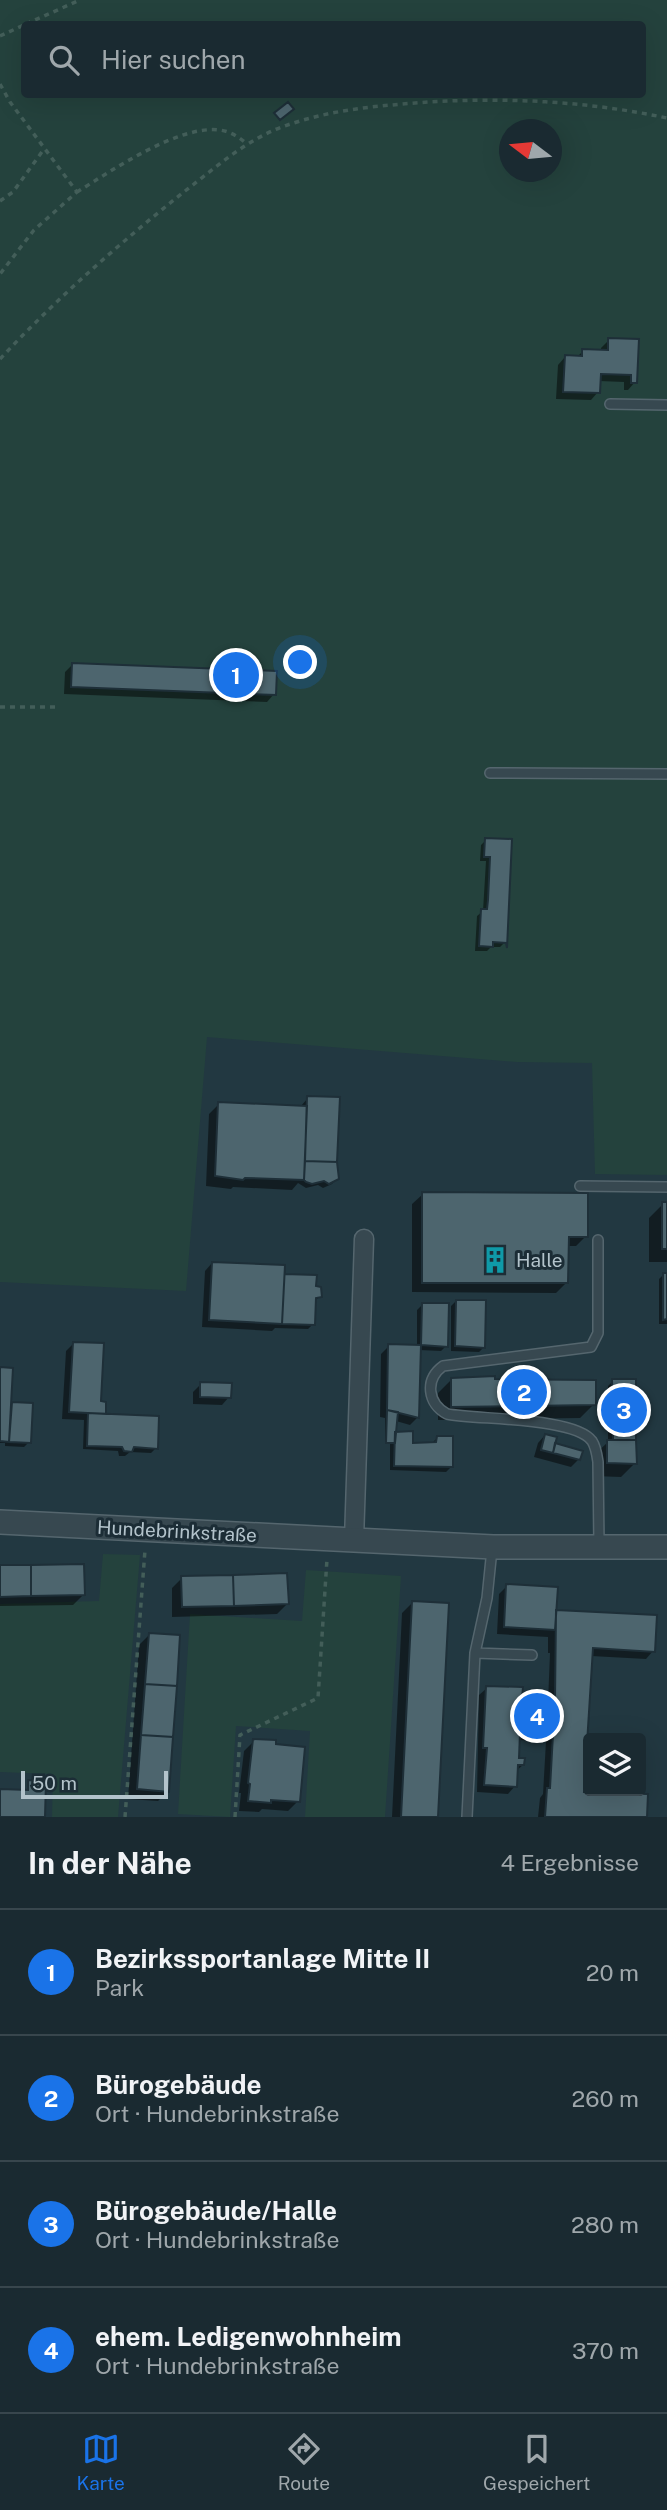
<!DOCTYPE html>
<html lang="de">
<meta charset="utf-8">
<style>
:root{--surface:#1a2a31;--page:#27363d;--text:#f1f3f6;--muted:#9fa7ab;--line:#38464d;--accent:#1a73e8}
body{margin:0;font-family:"Public Sans",sans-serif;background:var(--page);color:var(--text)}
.controls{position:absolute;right:21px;bottom:21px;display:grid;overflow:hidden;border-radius:7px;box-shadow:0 7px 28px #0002}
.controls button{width:63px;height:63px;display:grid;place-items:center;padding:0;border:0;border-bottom:2px solid var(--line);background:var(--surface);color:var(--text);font:35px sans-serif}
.compass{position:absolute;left:499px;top:119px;width:63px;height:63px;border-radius:50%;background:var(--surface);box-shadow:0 7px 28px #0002;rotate:286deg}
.scale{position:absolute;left:21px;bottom:18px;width:147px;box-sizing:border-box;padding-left:7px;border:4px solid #b3c3cb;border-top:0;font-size:19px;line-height:24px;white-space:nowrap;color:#b3c3cb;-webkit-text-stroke:5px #1c2d36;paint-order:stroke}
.you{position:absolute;left:301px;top:663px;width:24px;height:24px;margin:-18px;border:5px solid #fff;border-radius:50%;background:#1a73e8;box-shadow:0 0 0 10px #1a73e833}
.badge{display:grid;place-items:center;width:46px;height:46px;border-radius:50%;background:var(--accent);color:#fff;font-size:23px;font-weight:700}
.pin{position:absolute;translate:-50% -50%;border:4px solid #fff;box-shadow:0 2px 7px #0006}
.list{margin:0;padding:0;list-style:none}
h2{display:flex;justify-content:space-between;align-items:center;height:91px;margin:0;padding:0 28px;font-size:30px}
h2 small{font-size:23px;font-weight:400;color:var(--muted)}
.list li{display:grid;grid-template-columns:46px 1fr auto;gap:21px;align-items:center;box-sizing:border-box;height:126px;padding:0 28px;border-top:2px solid var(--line)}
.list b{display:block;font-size:26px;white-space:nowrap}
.list p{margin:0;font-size:23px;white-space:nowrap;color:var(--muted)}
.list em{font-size:23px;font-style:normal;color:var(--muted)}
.icon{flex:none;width:38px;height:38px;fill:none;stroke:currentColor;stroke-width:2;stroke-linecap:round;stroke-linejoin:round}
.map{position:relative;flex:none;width:667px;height:1817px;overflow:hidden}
.search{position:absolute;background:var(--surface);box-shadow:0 7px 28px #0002;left:21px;right:21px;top:21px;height:77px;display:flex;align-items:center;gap:18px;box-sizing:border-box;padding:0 24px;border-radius:7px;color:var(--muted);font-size:26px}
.sheet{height:595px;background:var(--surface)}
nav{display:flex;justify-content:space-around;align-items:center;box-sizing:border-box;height:98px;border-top:2px solid var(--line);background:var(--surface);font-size:19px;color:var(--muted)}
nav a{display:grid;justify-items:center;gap:4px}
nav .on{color:var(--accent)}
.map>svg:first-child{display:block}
</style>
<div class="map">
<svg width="667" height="1817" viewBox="0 0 667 1817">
<rect width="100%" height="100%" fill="#223841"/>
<path fill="#24423d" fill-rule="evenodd" d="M0,0H667V1175L595,1174L592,1063L517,1062L207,1037L186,1291L0,1282ZM24,24H642V94H24ZM510,130H552V172H510Z
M103,1554L140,1555L118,1817H52L53,1774L0,1772V1604L99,1601Z
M306,1570L401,1576L385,1817H305L310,1731L236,1726L230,1817L178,1814L190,1614L302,1621Z"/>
<path fill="#0007" d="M609,340H637L635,382L628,390H624V382L599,381L598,392L591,400L556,399L558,365L565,357L576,358L583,351L601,352V348Z
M72,665L274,694L267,702L64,694L65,672Z
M486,840L511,841L505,942L500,947H491L487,951H475L477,916L483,911L486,861H480L481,845Z
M308,1098L336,1164L337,1178L332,1184L323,1188L318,1185L306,1188L298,1183L292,1190L233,1187L231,1189L206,1186L209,1114L219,1104L300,1107Z
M423,1194L586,1236L576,1246H567V1282L556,1293L412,1292V1204Z
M663,1204H667V1262H649V1218Z
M212,1263L282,1278L314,1288L319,1297L314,1302L313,1324L308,1329L275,1328L272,1331L202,1327L205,1271Z
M664,1274H667V1324H659V1279Z
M456,1301L484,1347L479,1352L451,1351V1306Z
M422,1305L446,1346L441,1351L419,1350L418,1417L410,1425L396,1421L393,1433L411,1444L432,1443L437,1438L451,1467L446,1472L390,1470V1444H385V1418L380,1417L381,1354L389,1346L417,1347V1310Z
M74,1343L104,1413L156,1448L151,1453L130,1452L125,1456H119L118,1451L83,1449L84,1420L62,1419L66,1351Z
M0,1369L9,1407L12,1404L29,1442L24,1447L5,1446V1443H0Z
M452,1379L493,1381L594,1404L580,1418L438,1420V1393Z
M613,1381L635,1463L621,1477L593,1476V1456L608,1442V1386Z
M201,1384L229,1397L222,1405L193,1404V1392Z
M545,1435L553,1444L579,1459L571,1467L534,1457L538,1443Z
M0,1567L83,1595L73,1605L0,1606Z
M182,1578L287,1604L277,1614L172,1617V1588Z
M507,1586L555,1612L653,1651L646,1659L591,1656L583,1793L645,1817H538L540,1798L543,1794L546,1741L518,1740L517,1760L523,1765L516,1771L515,1786L508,1794L477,1792L479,1695L487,1688L520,1700L548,1702L550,1653H548V1637L497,1634L499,1594Z
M412,1603L437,1817H392L402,1613Z
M149,1635L168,1791L158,1801L128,1799L139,1645Z
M254,1741L298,1801L288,1811L262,1809L259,1812L239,1811L241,1793H239L244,1751Z"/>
<path fill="#4d656e" stroke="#1e2f38" stroke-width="2" d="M288,102L294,109L280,120L274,113Z
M608,338L639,339L637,383H631V375L601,374L600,393L563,392L565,355L582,356V349L608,350Z
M72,663L277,671L276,695L71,687Z
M485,838L512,839L507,948L506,943L493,942V947L479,946L481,909H487L488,900L490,857H484Z
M307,1096L340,1097L337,1162L305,1161Z
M218,1102L307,1106L304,1180L245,1178L243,1180L215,1176Z
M305,1161L337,1162L339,1179L329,1184L324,1181L312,1184L306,1182L304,1180Z
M422,1192L588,1193V1237H569L568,1283H422Z
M662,1202H667V1249H662Z
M212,1262L285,1265L282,1324L209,1320Z
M285,1265V1274L317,1275L316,1286L321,1287L322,1297L316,1298L315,1325L282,1324Z
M663,1273H667V1319L663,1320Z
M456,1300H486L485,1348L455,1346Z
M422,1303H449L448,1347L421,1345Z
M73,1342L104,1343L101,1401L106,1402V1414L69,1412Z
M388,1344L421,1345L419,1418L387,1410Z
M0,1367L13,1368L9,1442L0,1441Z
M495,1376V1379L596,1380V1405L451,1407V1378Z
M612,1379H636V1440H613Z
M200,1382L232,1383L231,1398L200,1397Z
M12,1402L33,1403L31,1443L9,1442Z
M387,1410L398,1412L395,1443H386Z
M88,1413L159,1416L158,1449L134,1447L132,1452L124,1451L122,1447L87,1446Z
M413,1431V1443L436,1442L437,1436H453V1467L394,1466L395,1432Z
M545,1434L557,1437L553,1453L541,1450Z
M607,1440H636L637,1464L607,1463Z
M555,1443L583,1451L580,1460L553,1453Z
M84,1564L85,1595L31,1596V1565Z
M0,1565H31V1596L0,1597Z
M287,1573L289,1604L234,1606L233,1575Z
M233,1575L234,1606L182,1607L181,1576Z
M506,1584L558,1587L555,1630L504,1627Z
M412,1601L449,1603L438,1817H401Z
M556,1610L657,1615L655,1652L593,1648L584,1792L648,1794L647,1817H545L547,1788H550L553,1734L520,1733L519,1758H525L524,1765H518L517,1787L484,1785L487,1748H483L486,1686L523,1687L522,1699L555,1700Z
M149,1633L180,1635L177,1686L145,1684Z
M145,1684L177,1686L173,1737L141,1735Z
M141,1735L173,1737L169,1792L137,1789Z
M253,1739L276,1740V1744L305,1747L300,1802L271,1800V1803L248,1801L250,1784L248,1783Z
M28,1780L46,1781L45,1817H0V1789L28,1790Z"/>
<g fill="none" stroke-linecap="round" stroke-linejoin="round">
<defs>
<path id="service" d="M610,404L667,405
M490,773L667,774
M580,1186L667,1187
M598,1240V1333L591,1347L443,1366C424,1380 428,1404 447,1414C478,1420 575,1417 592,1441C596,1447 597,1455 598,1462L599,1545
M492,1549L487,1598L475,1653L532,1655
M467,1817L475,1653"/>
<path id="minor" d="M354,1540L364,1239"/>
<path id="tertiary" d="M0,1522L493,1547H667"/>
</defs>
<use href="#service" stroke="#55666e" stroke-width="12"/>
<use href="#minor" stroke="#55666e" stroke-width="21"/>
<use href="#tertiary" stroke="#55666e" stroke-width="26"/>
<path stroke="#435e59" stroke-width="3.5" stroke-dasharray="5 5" stroke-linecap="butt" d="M26,24L80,0
M0,36L24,25
M0,84L10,102L77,192L34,230L0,274
M77,192C111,171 178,125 219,130C230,131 239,137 247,144
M0,201L13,192L44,149
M0,359C57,298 120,243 185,191C215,168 246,140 282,127C317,114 355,108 392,105C483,96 577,99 667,118
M0,707H55
M125,1817L145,1550
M235,1817L240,1735L318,1698L327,1559"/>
<use href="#service" stroke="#374850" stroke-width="9"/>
<use href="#minor" stroke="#374850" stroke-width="18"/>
<use href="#tertiary" stroke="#374850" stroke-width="23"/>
</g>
<defs>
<symbol id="building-bare" viewBox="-9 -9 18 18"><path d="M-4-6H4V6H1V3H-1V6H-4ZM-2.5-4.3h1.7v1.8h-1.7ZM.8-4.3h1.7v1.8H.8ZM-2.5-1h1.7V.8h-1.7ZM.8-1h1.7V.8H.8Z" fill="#0f9aa8" stroke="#1c2d36" stroke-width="2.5" paint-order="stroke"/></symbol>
</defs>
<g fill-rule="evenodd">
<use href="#building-bare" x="476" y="1241" width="38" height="38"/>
</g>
<g text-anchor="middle" stroke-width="6" stroke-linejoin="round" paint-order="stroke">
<g font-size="19" fill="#b3c3cb" stroke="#1c2d36" text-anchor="start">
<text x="516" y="1267">Halle</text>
</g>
<g font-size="19" fill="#b3c3cb" stroke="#1c2d36">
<text transform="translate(177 1531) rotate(3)" y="7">Hundebrinkstraße</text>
</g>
</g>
</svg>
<div class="controls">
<button><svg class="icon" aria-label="layers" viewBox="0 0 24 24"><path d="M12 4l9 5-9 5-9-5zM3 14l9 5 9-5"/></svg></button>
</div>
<svg class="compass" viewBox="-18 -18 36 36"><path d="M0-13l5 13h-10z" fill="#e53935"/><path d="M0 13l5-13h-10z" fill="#9fa7ab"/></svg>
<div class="scale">50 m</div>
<div class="you"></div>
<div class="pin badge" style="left:236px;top:675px">1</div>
<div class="pin badge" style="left:524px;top:1392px">2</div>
<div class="pin badge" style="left:624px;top:1410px">3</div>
<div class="pin badge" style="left:537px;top:1716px">4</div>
<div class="search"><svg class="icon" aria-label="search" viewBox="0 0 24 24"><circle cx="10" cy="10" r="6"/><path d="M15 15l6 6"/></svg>Hier suchen</div>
</div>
<section class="sheet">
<h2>In der Nähe<small>4 Ergebnisse</small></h2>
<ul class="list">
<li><span class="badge">1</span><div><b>Bezirkssportanlage Mitte II</b><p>Park</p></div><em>20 m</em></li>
<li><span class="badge">2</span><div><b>Bürogebäude</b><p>Ort · Hundebrinkstraße</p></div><em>260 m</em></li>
<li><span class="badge">3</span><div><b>Bürogebäude/Halle</b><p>Ort · Hundebrinkstraße</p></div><em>280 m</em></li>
<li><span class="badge">4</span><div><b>ehem. Ledigenwohnheim</b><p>Ort · Hundebrinkstraße</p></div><em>370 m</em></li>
</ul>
</section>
<nav>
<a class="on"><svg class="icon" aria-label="map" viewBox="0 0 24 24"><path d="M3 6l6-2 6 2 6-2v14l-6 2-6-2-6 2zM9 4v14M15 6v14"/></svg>Karte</a>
<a><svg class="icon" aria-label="directions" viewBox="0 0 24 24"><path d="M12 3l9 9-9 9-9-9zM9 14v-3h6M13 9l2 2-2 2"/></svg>Route</a>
<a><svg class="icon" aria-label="saved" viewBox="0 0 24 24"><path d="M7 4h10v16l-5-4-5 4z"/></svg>Gespeichert</a>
</nav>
